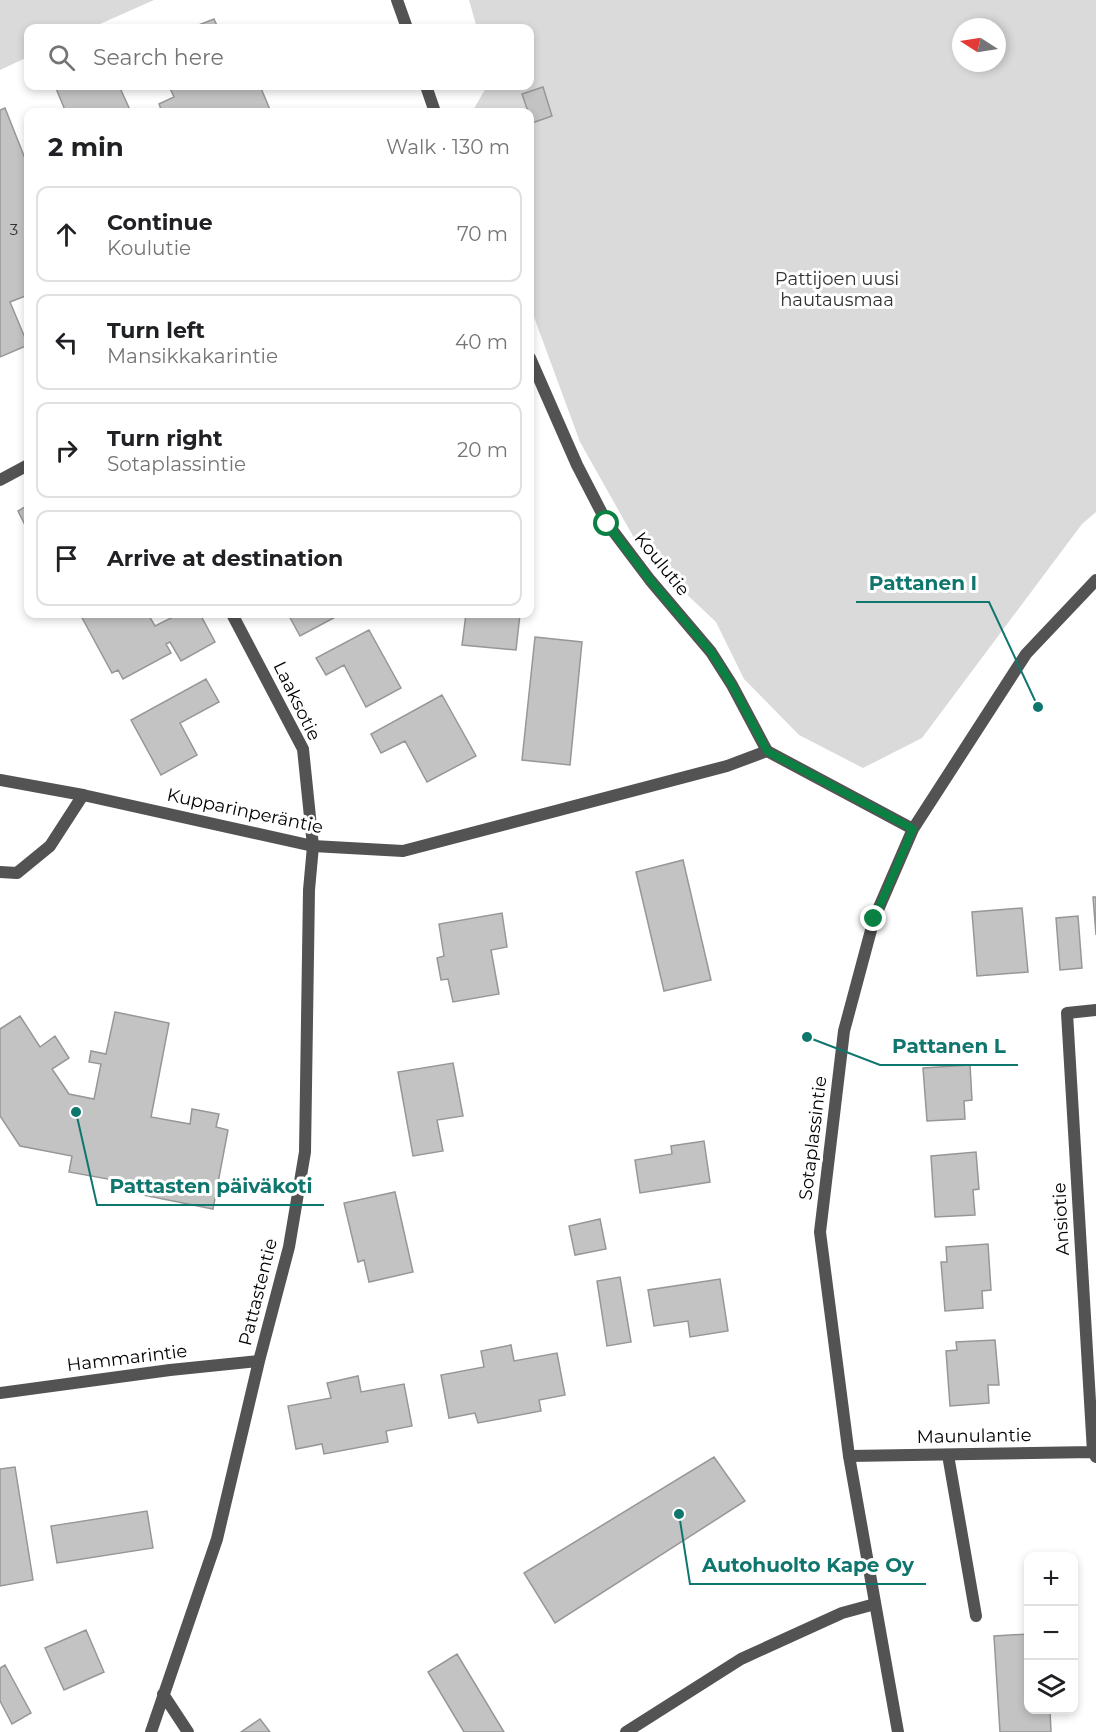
<!DOCTYPE html>
<meta charset="utf-8">
<style>
:root{--surface:#fff;--page:#f6f6f6;--text:#202124;--muted:#757577;--line:#e0e0e0}
body{margin:0;font-family:Montserrat,sans-serif;background:var(--page);color:var(--text)}
.controls{position:absolute;right:18px;bottom:18px;display:grid;overflow:hidden;border-radius:12px;box-shadow:0 3px 9px #0003}
.controls button{width:54px;height:54px;display:grid;place-items:center;padding:0;border:0;border-bottom:2px solid var(--line);background:var(--surface);color:var(--text);font:30px sans-serif}
.compass{position:absolute;left:952px;top:18px;width:54px;height:54px;border-radius:50%;background:var(--surface);box-shadow:0 3px 9px #0003;rotate:282deg}
.stop{position:absolute;width:18px;height:18px;margin:-14px;border:4px solid #0b8043;border-radius:50%;background:#fff}
.stop.end{background:#0b8043;border-color:#fff;box-shadow:0 2px 6px #0008}
.list{margin:0;padding:0;list-style:none}
h2{display:flex;justify-content:space-between;align-items:center;height:78px;margin:0;padding:0 24px;font-size:26px}
h2 small{font-size:20px;font-weight:400;color:var(--muted)}
.list li{display:grid;grid-template-columns:39px 1fr auto;gap:18px;align-items:center;box-sizing:border-box;height:96px;margin:0 12px 12px;padding:0 12px;border:2px solid var(--line);border-radius:12px}
.list b{display:block;font-size:22px;white-space:nowrap}
.list p{margin:0;font-size:20px;white-space:nowrap;color:var(--muted)}
.list em{font-size:20px;font-style:normal;color:var(--muted)}
.icon{flex:none;width:33px;height:33px;fill:none;stroke:currentColor;stroke-width:2;stroke-linecap:round;stroke-linejoin:round}
.map{position:relative;flex:none;width:1096px;height:1732px;overflow:hidden}
.search{position:absolute;background:var(--surface);box-shadow:0 3px 9px #0003;left:24px;top:24px;width:510px;height:66px;display:flex;align-items:center;gap:15px;box-sizing:border-box;padding:0 21px;border-radius:12px;color:var(--muted);font-size:22px}
.panel{position:absolute;background:var(--surface);box-shadow:0 3px 9px #0003;left:24px;top:108px;width:510px;height:510px;border-radius:12px}
.map>svg:first-child{display:block}
</style>
<div class="map">
<svg width="1096" height="1732" viewBox="0 0 1096 1732">
<rect width="100%" height="100%" fill="#fff"/>
<path fill="#dadada" fill-rule="evenodd" d="M0,0H154L91,28H28V57L0,70Z
M469,0H1096V512L1082,524L922,738L863,768L799,735L744,679L716,622L642,552L580,442L530,306V112H472L487,86H530V28H477ZM961,27H997V63H961Z"/>
<path fill="#c3c3c3" stroke="#979797" stroke-width="1.5" d="M214,19L218,28H191Z
M55,86H119L131,112H59L65,110Z
M169,86H260L271,112H162L159,104L174,97Z
M543,87L552,116L532,123L522,94Z
M5,108L28,166V295L10,302L28,345L0,357V110Z
M28,505V531L18,511Z
M80,614H148L155,626L179,614H200L215,642L181,661L170,642L166,644L171,653L123,679L118,670L112,673Z
M288,614H341L300,636Z
M466,614H520L516,650L462,645Z
M369,630L401,688L366,707L344,665L326,675L316,658Z
M535,637L582,642L570,765L522,760Z
M206,679L219,702L180,723L197,755L161,775L131,720Z
M442,695L476,756L427,782L405,741L381,753L371,734Z
M683,860L711,980L664,991L636,872Z
M1093,897H1096V935Z
M1022,908L1028,972L977,976L972,912Z
M502,913L507,947L491,950L499,994L453,1002L448,979L441,980L437,958L444,956L439,924Z
M1078,916L1082,968L1060,970L1056,918Z
M115,1012L169,1023L151,1117L190,1124L192,1109L219,1114L216,1127L228,1130L213,1209L118,1190L119,1181L69,1172L72,1156L20,1146L0,1116V1029L20,1016L40,1047L55,1036L69,1058L52,1069L69,1094L94,1099L101,1064L89,1062L91,1051L106,1054Z
M453,1063L463,1116L437,1120L443,1151L413,1156L398,1072Z
M970,1065L972,1100L964,1101L965,1119L927,1121L923,1068Z
M704,1141L710,1182L640,1193L635,1160L672,1154L671,1146Z
M976,1152L979,1189L973,1190L975,1215L935,1217L931,1156Z
M395,1192L413,1272L369,1282L364,1260L358,1262L344,1203Z
M600,1219L606,1249L575,1255L569,1226Z
M988,1244L991,1290L982,1291L983,1308L945,1311L941,1262H947L946,1247Z
M620,1277L631,1342L607,1346L597,1281Z
M720,1279L728,1331L690,1337L688,1321L654,1326L648,1290Z
M995,1340L999,1385H988L989,1403L950,1406L946,1351L957,1350L956,1342Z
M511,1345L514,1361L557,1353L565,1395L539,1400L541,1411L478,1423L475,1413L449,1418L441,1375L484,1367L481,1351Z
M358,1376L361,1392L404,1384L412,1426L386,1431L388,1442L324,1454L322,1444L296,1449L288,1406L331,1398L327,1383Z
M714,1457L745,1501L555,1623L524,1573Z
M15,1467L33,1580L0,1586V1469Z
M147,1511L153,1548L57,1563L51,1526Z
M86,1630L104,1672L64,1690L45,1648Z
M1028,1634V1710H1050L1051,1732H1000L994,1636Z
M457,1654L504,1732H464L428,1672Z
M5,1665L31,1713L12,1724L0,1701V1668Z
M260,1719L270,1732H241Z"/>
<g fill="none" stroke-linecap="round" stroke-linejoin="round">
<path stroke="#535353" stroke-width="12" d="M0,872L17,873L50,846L83,795
M948,1455L976,1616
M626,1732L741,1659L842,1613L875,1604"/>
<path stroke="#535353" stroke-width="12" d="M397,0L407,28
M426,86L435,112
M530,358L577,465L607,523L650,580L711,652L732,685L767,751
M0,480L28,465
M0,1393L170,1370L259,1361
M1093,1452L1067,1013L1096,1010
M849,1456L1093,1452L1096,1457
M163,1694L188,1732
M151,1732L217,1539L259,1361L289,1247L305,1152L309,890L313,846L303,749L232,614"/>
<path stroke="#535353" stroke-width="12" d="M0,780L83,795L313,846L403,851L727,766L767,751L913,829
M898,1732L849,1456L820,1232L844,1031L874,919L913,829L1026,654L1096,580"/>
</g>
<g fill="none" stroke-linecap="round" stroke-linejoin="round">
<path stroke="#0b8043" stroke-width="8" d="M607,524L650,580L711,652L732,685L767,751L913,829L874,919"/>
</g>
<g text-anchor="middle" stroke-width="6" stroke-linejoin="round" paint-order="stroke">
<g font-size="15" fill="#313131">
<text x="14" y="235">3</text>
</g>
<g font-size="18" fill="#313131" stroke="#fff">
<text x="837" y="285">Pattijoen uusi<tspan x="837" dy="21">hautausmaa</tspan></text>
</g>
<g font-size="18" fill="#000" stroke="#fff">
<text transform="translate(662 564) rotate(51)" y="6">Koulutie</text>
<text transform="translate(297 701) rotate(64)" y="6">Laaksotie</text>
<text transform="translate(245 811) rotate(12)" y="6">Kupparinperäntie</text>
<text transform="translate(813 1138) rotate(-83)" y="6">Sotaplassintie</text>
<text transform="translate(1061 1219) rotate(-93)" y="6">Ansiotie</text>
<text transform="translate(258 1292) rotate(-76)" y="6">Pattastentie</text>
<text transform="translate(127 1358) rotate(-7)" y="6">Hammarintie</text>
<text transform="translate(974 1436) rotate(-1)" y="6">Maunulantie</text>
</g>
</g>
<path fill="none" stroke="#0f766e" stroke-width="2" d="M1038 707L989 602H856M807 1037L880 1065H1018M76 1112L97 1205H324M679 1514L690 1584H926"/>
<g fill="#0f766e" stroke="#fff" stroke-width="2">
<circle cx="1038" cy="707" r="6"/>
<circle cx="807" cy="1037" r="6"/>
<circle cx="76" cy="1112" r="6"/>
<circle cx="679" cy="1514" r="6"/>
</g>
<g font-size="20" text-anchor="middle" font-weight="bold" fill="#0f766e" stroke="#fff" stroke-width="6" stroke-linejoin="round" paint-order="stroke">
<text x="923" y="590">Pattanen I</text>
<text x="949" y="1053">Pattanen L</text>
<text x="211" y="1193">Pattasten päiväkoti</text>
<text x="808" y="1572">Autohuolto Kape Oy</text>
</g>
</svg>
<div class="controls">
<button>+</button>
<button>−</button>
<button><svg class="icon" aria-label="layers" viewBox="0 0 24 24"><path d="M12 4l9 5-9 5-9-5zM3 14l9 5 9-5"/></svg></button>
</div>
<svg class="compass" viewBox="-18 -18 36 36"><path d="M0-13l5 13h-10z" fill="#e53935"/><path d="M0 13l5-13h-10z" fill="#757577"/></svg>
<div class="stop" style="left:607px;top:524px"></div>
<div class="stop end" style="left:874px;top:919px"></div>
<div class="search"><svg class="icon" aria-label="search" viewBox="0 0 24 24"><circle cx="10" cy="10" r="6"/><path d="M15 15l6 6"/></svg>Search here</div>
<section class="panel">
<h2>2 min<small>Walk · 130 m</small></h2>
<ul class="list">
<li><svg class="icon" aria-label="ahead" viewBox="0 0 24 24"><path d="M12 20V5M6 11l6-6 6 6"/></svg><div><b>Continue</b><p>Koulutie</p></div><em>70 m</em></li>
<li><svg class="icon" aria-label="left" viewBox="0 0 24 24"><path d="M17 20v-9H6M10 6l-5 5 5 5"/></svg><div><b>Turn left</b><p>Mansikkakarintie</p></div><em>40 m</em></li>
<li><svg class="icon" aria-label="right" viewBox="0 0 24 24"><path d="M7 20v-9h11M14 6l5 5-5 5"/></svg><div><b>Turn right</b><p>Sotaplassintie</p></div><em>20 m</em></li>
<li><svg class="icon" aria-label="arrive" viewBox="0 0 24 24"><path d="M6 21V4h12l-3 4 3 4H6"/></svg><div><b>Arrive at destination</b></div></li>
</ul>
</section>
</div>
